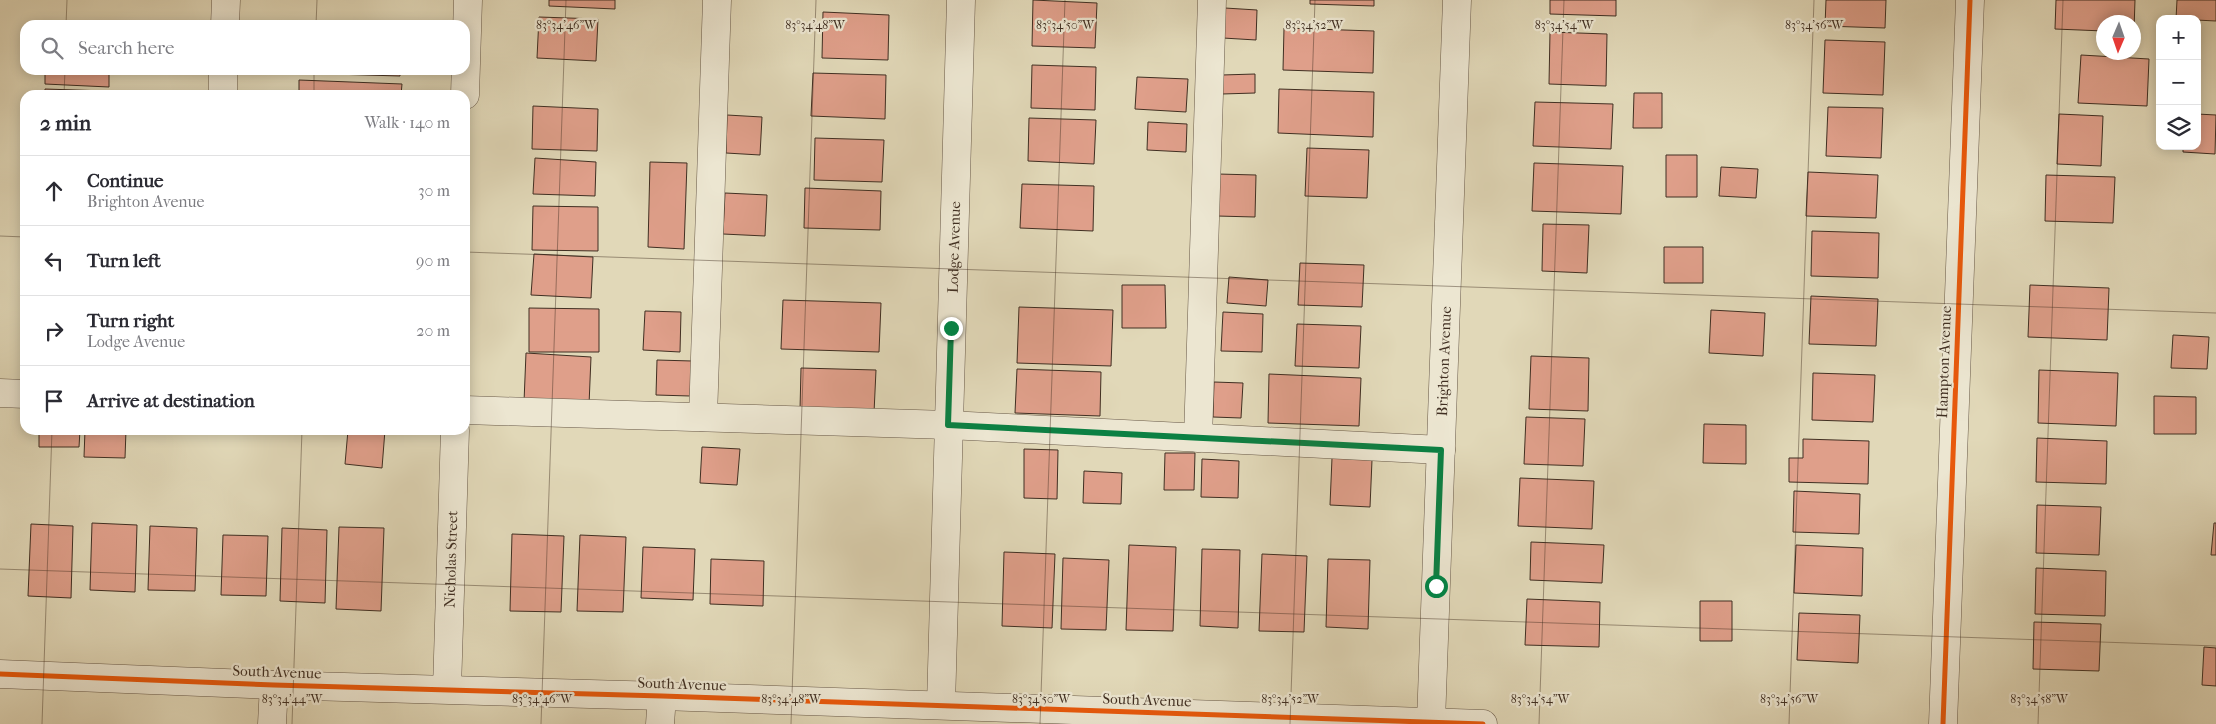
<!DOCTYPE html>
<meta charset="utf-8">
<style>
:root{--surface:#fff;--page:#f7f7f7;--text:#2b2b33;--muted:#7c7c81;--line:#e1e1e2}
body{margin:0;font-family:"IM FELL French Canon",serif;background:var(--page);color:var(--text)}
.controls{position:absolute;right:15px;top:15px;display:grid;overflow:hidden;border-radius:10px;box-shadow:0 2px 12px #0003}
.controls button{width:45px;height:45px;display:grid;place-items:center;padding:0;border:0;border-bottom:1px solid var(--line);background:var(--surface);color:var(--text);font:25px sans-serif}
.compass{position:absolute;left:2096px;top:15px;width:45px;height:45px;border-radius:50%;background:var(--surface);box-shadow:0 2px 12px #0003;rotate:182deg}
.stop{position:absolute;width:15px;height:15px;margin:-11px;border:4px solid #0b8043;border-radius:50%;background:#fff}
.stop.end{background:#0b8043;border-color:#fff;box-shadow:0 1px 5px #0008}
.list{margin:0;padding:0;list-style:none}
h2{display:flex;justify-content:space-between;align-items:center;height:65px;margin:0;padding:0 20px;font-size:21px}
h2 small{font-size:16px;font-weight:400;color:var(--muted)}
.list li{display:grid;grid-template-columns:32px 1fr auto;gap:15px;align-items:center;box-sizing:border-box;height:70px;padding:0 20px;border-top:1px solid var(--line)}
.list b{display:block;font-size:19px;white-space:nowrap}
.list p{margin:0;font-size:16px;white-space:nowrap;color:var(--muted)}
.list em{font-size:16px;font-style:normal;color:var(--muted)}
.icon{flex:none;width:28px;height:28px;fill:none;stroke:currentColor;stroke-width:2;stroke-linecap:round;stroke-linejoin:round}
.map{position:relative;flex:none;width:2216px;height:724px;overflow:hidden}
.search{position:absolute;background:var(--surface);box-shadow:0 2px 12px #0003;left:20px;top:20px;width:450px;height:55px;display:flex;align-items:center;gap:12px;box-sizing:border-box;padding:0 18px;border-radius:15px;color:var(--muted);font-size:19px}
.panel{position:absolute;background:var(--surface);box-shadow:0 2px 12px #0003;left:20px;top:90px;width:450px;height:345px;border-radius:15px}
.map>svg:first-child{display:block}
</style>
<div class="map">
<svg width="2216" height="724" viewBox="0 0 2216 724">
<rect width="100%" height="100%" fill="#e1d8b8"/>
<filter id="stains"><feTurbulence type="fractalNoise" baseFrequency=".004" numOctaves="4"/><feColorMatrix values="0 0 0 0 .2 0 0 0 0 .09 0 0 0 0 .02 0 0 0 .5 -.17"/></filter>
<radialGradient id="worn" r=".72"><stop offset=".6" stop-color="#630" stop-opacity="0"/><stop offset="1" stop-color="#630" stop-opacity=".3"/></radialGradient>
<path fill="#df9f8a" stroke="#402f22" d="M549,0H615V9L549,6Z
M1033,0L1097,3L1095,48L1032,46Z
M1310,0H1374V6L1310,4Z
M1550,0H1616V16L1550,14Z
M1826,0H1886L1885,28L1825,26Z
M2056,0H2135L2134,30V22H2104V31L2055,29Z
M2177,0H2216V21L2176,19Z
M1225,8L1257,10L1256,40L1223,38Z
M823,12L889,15L888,60L822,58Z
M539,17L598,19L596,61L537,58Z
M1284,28L1374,31L1373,73L1283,70Z
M1550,32L1607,34L1606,86L1549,84Z
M1825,40L1885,42L1883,95L1823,93Z
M2081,55L2149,59L2147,106L2078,103Z
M1032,65L1096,67L1095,110L1031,108Z
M45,70H109V87L45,84Z
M332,70H400V76L332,74Z
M813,73L886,75L885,119L811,116Z
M1255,74V93L1222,94V75Z
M1137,77L1188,79L1186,112L1135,109Z
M299,80L402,84L401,95L299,93Z
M45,89L106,91V95H45Z
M1279,89L1374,92L1373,137L1278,133Z
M1634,93H1662V128H1633Z
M1535,102L1613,104L1611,149L1533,146Z
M533,106L598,109L597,151L532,149Z
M1828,107L1883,108L1881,158L1826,156Z
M2059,114L2103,116L2101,166L2057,164Z
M2197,114L2216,115L2215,154L2183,152V146H2197Z
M727,115L762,117L760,155L726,153Z
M1029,118L1096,120L1094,164L1028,161Z
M1148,122L1187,124L1186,152L1147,150Z
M815,138L884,140L882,182L814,180Z
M1307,148L1369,150L1367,198L1305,196Z
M1666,155H1697V197H1666Z
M535,158L596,162L595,196L533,194Z
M650,162L687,163L684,249L648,247Z
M1534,163L1623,166L1621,214L1532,211Z
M1721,167L1758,169L1756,198L1719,196Z
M1808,172L1878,175L1876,218L1806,216Z
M1218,174L1256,175L1255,217L1217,216Z
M2046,175L2115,177L2113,223L2045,221Z
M1022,184L1094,186L1093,231L1020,228Z
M805,188L881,191L880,230L804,228Z
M725,193L767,195L765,236L723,234Z
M533,206L598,207V251L532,250Z
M1543,224L1589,225L1587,273L1542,271Z
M1812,231L1879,233L1878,278L1811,276Z
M1664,247H1703V283H1664Z
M534,254L593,257L591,298L531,295Z
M1300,263L1364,265L1362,307L1298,305Z
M1229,277L1268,280L1266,306L1227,303Z
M1122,285H1165L1166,328H1122Z
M2030,285L2109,288L2107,340L2028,337Z
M1811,296L1878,299L1876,346L1809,344Z
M783,300L881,303L879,352L781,349Z
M1019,307L1113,310L1111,366L1017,363Z
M529,308L599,309V352H529Z
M1711,310L1765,313L1763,356L1709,353Z
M645,311L681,312L680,352L643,350Z
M1223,312L1263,314L1262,352L1221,351Z
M1297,324L1361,326L1359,368L1295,366Z
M2173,335L2209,337L2207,369L2171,368Z
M526,353L591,357L589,405L524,402Z
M1531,356L1589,358L1588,411L1529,409Z
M657,360L692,361L690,396L656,395Z
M801,368L876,370L874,413L800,410Z
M1017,369L1101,372L1100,416L1015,413Z
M2039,370L2118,373L2116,426L2038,423Z
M1813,373L1875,375L1873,422L1812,420Z
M1269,374L1361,378L1359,426L1268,423Z
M1214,382L1243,383L1241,418L1213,417Z
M2154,396L2196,397V434H2154Z
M1526,417L1585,419L1583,466L1524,464Z
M1704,424L1746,425V464L1703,463Z
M39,430H80L79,447H39Z
M85,430H126L125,458L84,457Z
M348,430H385L382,468L345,464Z
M2037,438L2107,441L2106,484L2036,482Z
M1803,439L1869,441L1868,484L1789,482V458H1803Z
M702,447L740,449L737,485L700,483Z
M1024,449L1058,450L1057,499L1024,498Z
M1165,453H1195L1194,490H1164Z
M1332,458L1372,460L1370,507L1330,505Z
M1202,459L1239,461L1238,498L1201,497Z
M1084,471L1122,473L1121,504L1083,503Z
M1520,478L1594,481L1592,529L1518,526Z
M1794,491L1860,494L1859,534L1793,532Z
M2037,505L2101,507L2099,555L2036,553Z
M92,523L137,525L135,592L90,590Z
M2214,523H2216V555H2211Z
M31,524L73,526L71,598L28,596Z
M150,526L197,528L195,591L148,590Z
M339,527L384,528L381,611L336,609Z
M282,528L327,530L325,603L280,601Z
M512,534L564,536L561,612L510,611Z
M223,535L268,536L266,596L221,595Z
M580,535L626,537L623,612L577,611Z
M1531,542L1604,545L1602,583L1530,580Z
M1129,545L1176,547L1173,631L1126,630Z
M1796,545L1863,548L1862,596L1794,593Z
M643,547L695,549L693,600L641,598Z
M1202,549L1240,550L1238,628L1200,626Z
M1004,552L1055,554L1052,628L1002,626Z
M1262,554L1307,556L1304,632L1259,631Z
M1063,558L1109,560L1106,630L1061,629Z
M711,559L764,561L763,606L710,604Z
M1328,559L1370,560L1368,629L1326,627Z
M2036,568L2106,571L2105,616L2035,614Z
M1527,599L1600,602L1599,647L1525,645Z
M1700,601H1732V641H1700Z
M1799,613L1860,615L1858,663L1797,660Z
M2034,622L2101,624L2099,671L2033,669Z
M2204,647L2216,648V686L2202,685Z"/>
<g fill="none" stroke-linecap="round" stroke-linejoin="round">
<defs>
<g id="minor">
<path d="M225,25L226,0"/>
<path d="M223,95V70"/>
<path d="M465,95L468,0"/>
<path d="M0,393L25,394"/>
<path d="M465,410L948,425L1441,450"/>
<path d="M703,417L717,0"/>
<path d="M1198,438L1212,0"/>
<path d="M0,674L274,685L662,696L1483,724"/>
<path id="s1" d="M447,689L455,430"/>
<path id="s2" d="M941,705L961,0"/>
<path id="s3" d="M1431,722L1457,0"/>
<path d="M272,724L274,685"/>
<path d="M660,724L662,696"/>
<path d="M1943,724L1970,0"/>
</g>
</defs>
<use href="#minor" stroke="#685948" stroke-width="29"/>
<use href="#minor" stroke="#ece6d1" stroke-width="28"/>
<defs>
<path id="cycleway" d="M0,674L274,685L662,696L1483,724
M1943,724L1970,0"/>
</defs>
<use href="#cycleway" stroke="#ece6d1" stroke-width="8"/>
<use href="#cycleway" stroke="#e8590c" stroke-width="5"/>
</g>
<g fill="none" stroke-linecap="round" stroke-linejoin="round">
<path stroke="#0b8043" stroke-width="6" d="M951,328L948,425L1441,450L1436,586"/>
</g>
<path fill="none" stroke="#402f22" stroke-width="1" stroke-opacity="0.45" d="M66,25L67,0M316,25L317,0M64,95L65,70M314,95V70M0,236L25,237M465,252L2216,313M0,569L2216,646M42,724L52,430M292,724L302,430M541,724L566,0M791,724L816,0M1040,724L1065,0M1290,724L1315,0M1539,724L1564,0M1789,724L1814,0M2038,724L2063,0"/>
<g text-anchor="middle" stroke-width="4.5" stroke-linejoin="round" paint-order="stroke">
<g font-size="15" fill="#402f22" stroke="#ece6d1">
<text dy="5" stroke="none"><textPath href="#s2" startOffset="458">Lodge Avenue</textPath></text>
<text dy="5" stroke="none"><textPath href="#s3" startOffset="361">Brighton Avenue</textPath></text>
<text transform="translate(1944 362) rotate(-88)" y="5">Hampton Avenue</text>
<text dy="5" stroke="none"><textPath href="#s1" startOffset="130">Nicholas Street</textPath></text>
<text transform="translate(277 672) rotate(2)" y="5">South Avenue</text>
<text transform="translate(682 684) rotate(2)" y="5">South Avenue</text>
<text transform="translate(1147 700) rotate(2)" y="5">South Avenue</text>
</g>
</g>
<g font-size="12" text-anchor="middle" fill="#402f22" stroke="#ece6d1" stroke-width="4.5" stroke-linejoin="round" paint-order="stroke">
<text x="566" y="29">83°34'46"W</text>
<text x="815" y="29">83°34'48"W</text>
<text x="1065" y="29">83°34'50"W</text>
<text x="1314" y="29">83°34'52"W</text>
<text x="1564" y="29">83°34'54"W</text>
<text x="1814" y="29">83°34'56"W</text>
<text x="292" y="703">83°34'44"W</text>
<text x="542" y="703">83°34'46"W</text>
<text x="791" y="703">83°34'48"W</text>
<text x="1041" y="703">83°34'50"W</text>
<text x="1290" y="703">83°34'52"W</text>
<text x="1540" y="703">83°34'54"W</text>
<text x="1789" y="703">83°34'56"W</text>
<text x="2039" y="703">83°34'58"W</text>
</g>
<rect width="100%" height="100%" filter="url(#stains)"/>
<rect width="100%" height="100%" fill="url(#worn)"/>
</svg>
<div class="controls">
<button>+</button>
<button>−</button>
<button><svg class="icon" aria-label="layers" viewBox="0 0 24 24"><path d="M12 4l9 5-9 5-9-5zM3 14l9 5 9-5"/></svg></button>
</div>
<svg class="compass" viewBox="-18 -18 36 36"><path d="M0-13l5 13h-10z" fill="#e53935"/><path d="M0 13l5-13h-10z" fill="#7c7c81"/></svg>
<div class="stop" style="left:1436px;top:586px"></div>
<div class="stop end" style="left:951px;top:328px"></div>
<div class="search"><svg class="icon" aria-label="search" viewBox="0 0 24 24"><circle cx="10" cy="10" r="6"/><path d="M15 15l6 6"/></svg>Search here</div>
<section class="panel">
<h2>2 min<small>Walk · 140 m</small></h2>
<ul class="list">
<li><svg class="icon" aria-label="ahead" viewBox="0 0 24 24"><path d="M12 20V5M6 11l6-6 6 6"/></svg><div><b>Continue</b><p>Brighton Avenue</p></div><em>30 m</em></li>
<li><svg class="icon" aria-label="left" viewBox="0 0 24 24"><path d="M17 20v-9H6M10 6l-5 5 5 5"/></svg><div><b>Turn left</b></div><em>90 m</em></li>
<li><svg class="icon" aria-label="right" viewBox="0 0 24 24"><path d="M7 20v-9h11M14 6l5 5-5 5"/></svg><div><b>Turn right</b><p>Lodge Avenue</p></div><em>20 m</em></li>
<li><svg class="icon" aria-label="arrive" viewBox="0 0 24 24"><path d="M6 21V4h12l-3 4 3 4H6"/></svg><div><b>Arrive at destination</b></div></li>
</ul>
</section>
</div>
